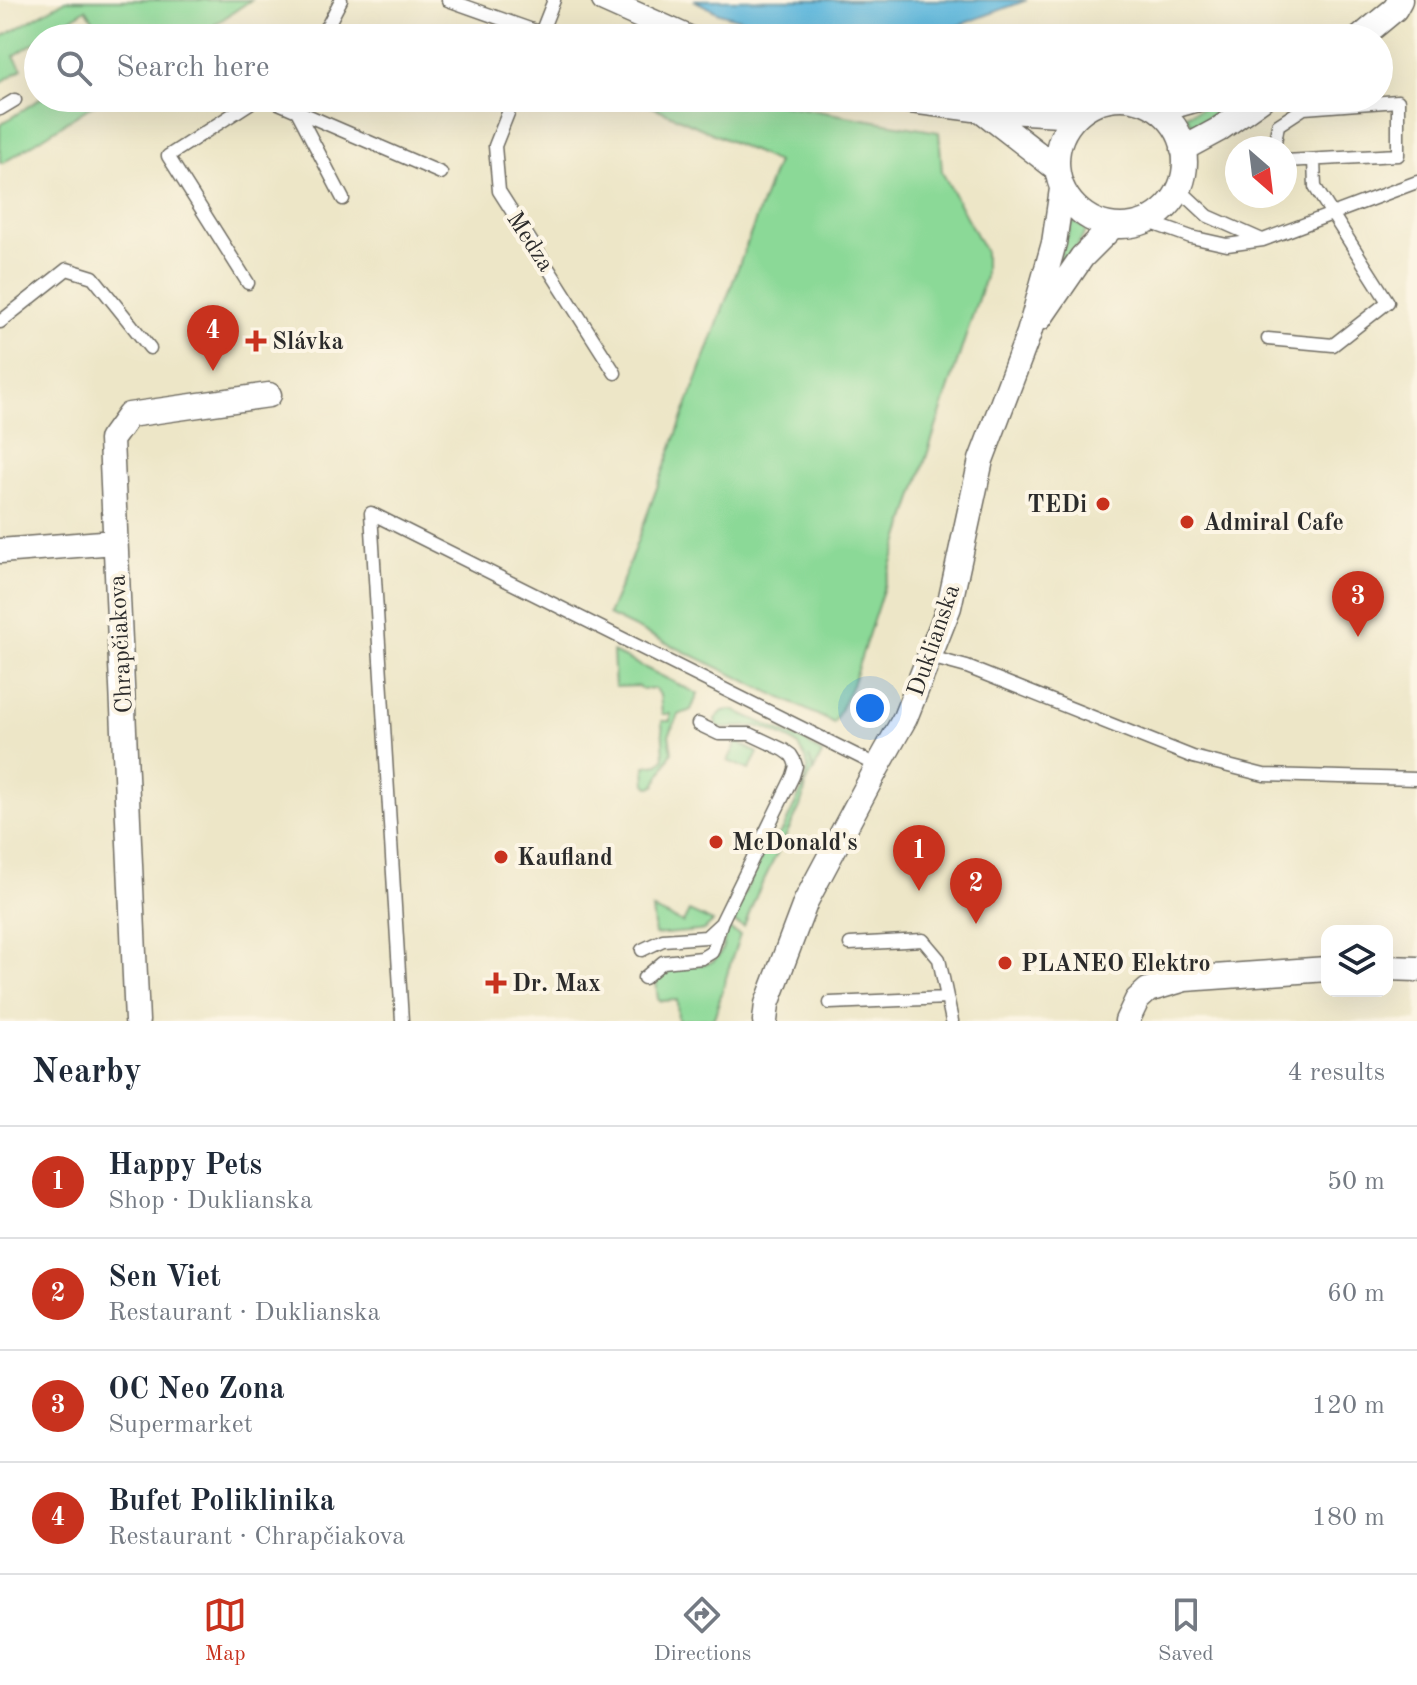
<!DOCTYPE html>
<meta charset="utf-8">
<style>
:root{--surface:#fff;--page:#f2f2f3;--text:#1f2937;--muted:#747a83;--line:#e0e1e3;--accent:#c8321e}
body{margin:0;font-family:"Old Standard TT",serif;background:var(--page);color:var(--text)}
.controls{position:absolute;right:24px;bottom:24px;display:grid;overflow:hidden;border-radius:16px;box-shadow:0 8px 32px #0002}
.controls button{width:72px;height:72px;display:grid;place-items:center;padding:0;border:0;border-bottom:2px solid var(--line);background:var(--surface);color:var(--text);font:40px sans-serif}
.compass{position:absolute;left:1225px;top:136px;width:72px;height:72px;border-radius:50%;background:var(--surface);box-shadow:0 8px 32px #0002;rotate:152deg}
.you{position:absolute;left:870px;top:708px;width:28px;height:28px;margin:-20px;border:6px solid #fff;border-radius:50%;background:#1a73e8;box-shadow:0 0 0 12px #1a73e833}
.badge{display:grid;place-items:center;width:52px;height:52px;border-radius:50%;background:var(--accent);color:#fff;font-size:26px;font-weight:700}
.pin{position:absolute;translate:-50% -66px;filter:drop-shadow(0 2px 4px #0008)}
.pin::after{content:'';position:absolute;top:42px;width:28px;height:24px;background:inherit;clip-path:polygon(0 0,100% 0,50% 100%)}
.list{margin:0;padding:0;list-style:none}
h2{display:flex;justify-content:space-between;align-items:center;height:104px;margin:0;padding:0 32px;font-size:34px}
h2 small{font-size:26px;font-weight:400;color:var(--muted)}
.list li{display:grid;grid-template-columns:52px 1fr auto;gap:24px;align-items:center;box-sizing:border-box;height:112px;padding:0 32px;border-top:2px solid var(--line)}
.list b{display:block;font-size:30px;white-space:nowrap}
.list p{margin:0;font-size:26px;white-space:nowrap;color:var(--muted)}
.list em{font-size:26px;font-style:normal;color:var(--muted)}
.icon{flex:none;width:44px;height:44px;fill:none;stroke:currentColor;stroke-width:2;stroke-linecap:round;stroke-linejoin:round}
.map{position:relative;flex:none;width:1417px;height:1021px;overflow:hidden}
.search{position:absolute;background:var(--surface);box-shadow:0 8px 32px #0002;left:24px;right:24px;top:24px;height:88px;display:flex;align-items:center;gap:20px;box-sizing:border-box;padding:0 28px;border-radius:44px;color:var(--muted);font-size:30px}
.sheet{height:552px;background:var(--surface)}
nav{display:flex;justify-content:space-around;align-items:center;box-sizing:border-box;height:112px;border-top:2px solid var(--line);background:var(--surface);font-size:22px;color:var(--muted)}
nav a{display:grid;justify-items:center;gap:4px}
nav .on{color:var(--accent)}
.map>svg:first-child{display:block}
</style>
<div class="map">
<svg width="1417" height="1021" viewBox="0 0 1417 1021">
<rect width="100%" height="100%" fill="#fcf5e5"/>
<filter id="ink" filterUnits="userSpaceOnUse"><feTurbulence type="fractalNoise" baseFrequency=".0125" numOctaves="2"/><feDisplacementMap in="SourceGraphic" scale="16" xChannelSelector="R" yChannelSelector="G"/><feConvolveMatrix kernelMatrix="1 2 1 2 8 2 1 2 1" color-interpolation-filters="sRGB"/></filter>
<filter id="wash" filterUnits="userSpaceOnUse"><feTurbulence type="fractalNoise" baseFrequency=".006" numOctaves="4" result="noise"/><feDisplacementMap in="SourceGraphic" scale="32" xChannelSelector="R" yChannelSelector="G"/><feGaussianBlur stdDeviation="1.8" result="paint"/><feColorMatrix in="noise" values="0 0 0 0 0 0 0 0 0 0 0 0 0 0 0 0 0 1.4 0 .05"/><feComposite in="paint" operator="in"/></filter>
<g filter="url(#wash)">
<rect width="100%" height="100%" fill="#ede6c7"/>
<path fill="#8bd997" stroke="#5b8261" stroke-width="2" d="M66,0H251L195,38H105L86,9L42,38H38V40L14,56L22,69L0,83V38Z
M41,98H104L3,163L0,162V125Z
M633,98H743L939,132L942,172L985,252V277L852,685L834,723L608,615L623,580L777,162Z
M1228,98H1241L1193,127L1186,115Z
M1073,221L1087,230L1053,284L1049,283Z
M613,652L698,694L691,710L678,715L669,735L672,751L655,786L649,787L646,784L645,766L659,764L664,759L662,721H670V714H662L660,695L655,689H641L639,686L615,687Z
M730,710L736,711L807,743L822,754L814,770L809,757L813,770L803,790L806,787L800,807L757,894L744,927L731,921L767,846L783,830L805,783L808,769L806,759L798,746L791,740L767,729L757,726L720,728L716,725L715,719L723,711Z
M737,742L758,753L749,770L728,761Z
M652,909L683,923L689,911L713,922L704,930L698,931L655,935Z
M727,928L740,935L732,958L715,1015L713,1019L678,1021L677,1000L660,1001L658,999C657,993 656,986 657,980C663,955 701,973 716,959C724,952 724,938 727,928Z"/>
<path fill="#61b9de" stroke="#467284" stroke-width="2" d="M694,0H1027L938,33L837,38L790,33L719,13Z"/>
</g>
<g filter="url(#ink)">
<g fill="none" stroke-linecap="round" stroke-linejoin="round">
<defs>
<path id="lane" d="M448,0L541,33
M318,38L329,23L341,0
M539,38L554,0
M267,98L441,173
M514,98L495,146L499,191L615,373
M0,109L15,100
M297,111L343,199
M1274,148L1278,125L1304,108L1398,101V155L1285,161
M1179,189L1208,216L1260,239
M1146,221L1191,237L1227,245L1263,240L1417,182
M248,283L168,156L258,98
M0,322L67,269L93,277L150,348
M1268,339L1333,345L1388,302L1315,187L1314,160
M371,513L878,766
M371,513L402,1021
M930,657L967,667L1193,757L1264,775L1417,779
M850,944L923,940L939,959L952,1021
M642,950L663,940L706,937L720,924
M644,978L663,962L702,958L712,952L722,921L793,776L796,766L794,760L791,755L784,750L750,734H719L698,724
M830,1003L947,998"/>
<path id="street" d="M604,0L689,38
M1360,38L1395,9L1400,0
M887,98L974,109L1077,115
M1057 162a64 64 0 1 1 128 0a64 64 0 1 1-128 0Z
M980,109L1056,168
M1159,110L1202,98
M1183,149L1218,130L1263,98
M1040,318L1082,257L1113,226
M0,551L115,542
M1387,968L1417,969
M137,1021L111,440L129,415L269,395
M765,1021L767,1004L806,901L878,766L905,718L949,607L981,460L1029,333L1054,243L1062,189
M1127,1021L1137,1000L1148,990L1185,979L1327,969"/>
</defs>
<use href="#lane" stroke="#6f6c62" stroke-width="15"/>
<use href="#street" stroke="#6f6c62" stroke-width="27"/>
<use href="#lane" stroke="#fff" stroke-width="12"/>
<use href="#street" stroke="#fff" stroke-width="24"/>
</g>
</g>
<g fill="#c8321e" stroke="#fcf5e5" stroke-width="3">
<path d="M252 329h8v8h8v8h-8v8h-8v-8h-8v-8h8z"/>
<circle cx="1103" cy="504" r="8"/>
<circle cx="1187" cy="522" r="8"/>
<circle cx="716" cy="842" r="8"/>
<circle cx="501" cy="857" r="8"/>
<circle cx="1005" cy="963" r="8"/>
<path d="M492 971h8v8h8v8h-8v8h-8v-8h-8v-8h8z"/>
</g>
<g text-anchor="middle" stroke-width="8" stroke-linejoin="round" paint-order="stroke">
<g font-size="24" fill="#2b2b2b" stroke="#fcf5e5">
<text transform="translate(531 241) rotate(57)" y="8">Medza</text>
<text transform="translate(933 640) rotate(-71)" y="8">Duklianska</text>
<text transform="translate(120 644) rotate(-93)" y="8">Chrapčiakova</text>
</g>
<g font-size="24" font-weight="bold" fill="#2b2b2b" stroke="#fcf5e5" text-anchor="start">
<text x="272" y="349">Slávka</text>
<text x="1087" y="512" text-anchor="end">TEDi</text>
<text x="1203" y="530">Admiral Cafe</text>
<text x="732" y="850">McDonald's</text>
<text x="517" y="865">Kaufland</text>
<text x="1021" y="971">PLANEO Elektro</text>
<text x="512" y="991">Dr. Max</text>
</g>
</g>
</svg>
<div class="controls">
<button><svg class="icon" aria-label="layers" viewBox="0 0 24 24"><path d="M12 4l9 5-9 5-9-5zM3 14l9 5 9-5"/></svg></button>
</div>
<svg class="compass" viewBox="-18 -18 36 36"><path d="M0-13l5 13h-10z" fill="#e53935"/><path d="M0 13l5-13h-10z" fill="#747a83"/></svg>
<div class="you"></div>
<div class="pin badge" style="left:919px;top:891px">1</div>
<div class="pin badge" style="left:976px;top:924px">2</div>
<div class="pin badge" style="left:1358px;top:637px">3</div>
<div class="pin badge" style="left:213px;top:371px">4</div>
<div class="search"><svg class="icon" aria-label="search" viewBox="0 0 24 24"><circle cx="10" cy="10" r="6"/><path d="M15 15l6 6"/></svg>Search here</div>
</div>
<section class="sheet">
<h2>Nearby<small>4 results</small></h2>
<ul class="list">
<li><span class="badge">1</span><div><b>Happy Pets</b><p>Shop · Duklianska</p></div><em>50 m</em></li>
<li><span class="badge">2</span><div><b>Sen Viet</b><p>Restaurant · Duklianska</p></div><em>60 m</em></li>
<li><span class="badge">3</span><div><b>OC Neo Zona</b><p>Supermarket</p></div><em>120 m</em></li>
<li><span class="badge">4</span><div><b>Bufet Poliklinika</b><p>Restaurant · Chrapčiakova</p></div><em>180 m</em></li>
</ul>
</section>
<nav>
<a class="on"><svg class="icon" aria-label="map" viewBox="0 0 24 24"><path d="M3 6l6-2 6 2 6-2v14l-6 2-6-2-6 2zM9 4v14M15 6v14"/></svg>Map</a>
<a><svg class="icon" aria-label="directions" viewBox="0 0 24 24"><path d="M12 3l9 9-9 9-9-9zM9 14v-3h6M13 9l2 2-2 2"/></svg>Directions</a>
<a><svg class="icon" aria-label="saved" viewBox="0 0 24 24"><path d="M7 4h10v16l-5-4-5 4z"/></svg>Saved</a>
</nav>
